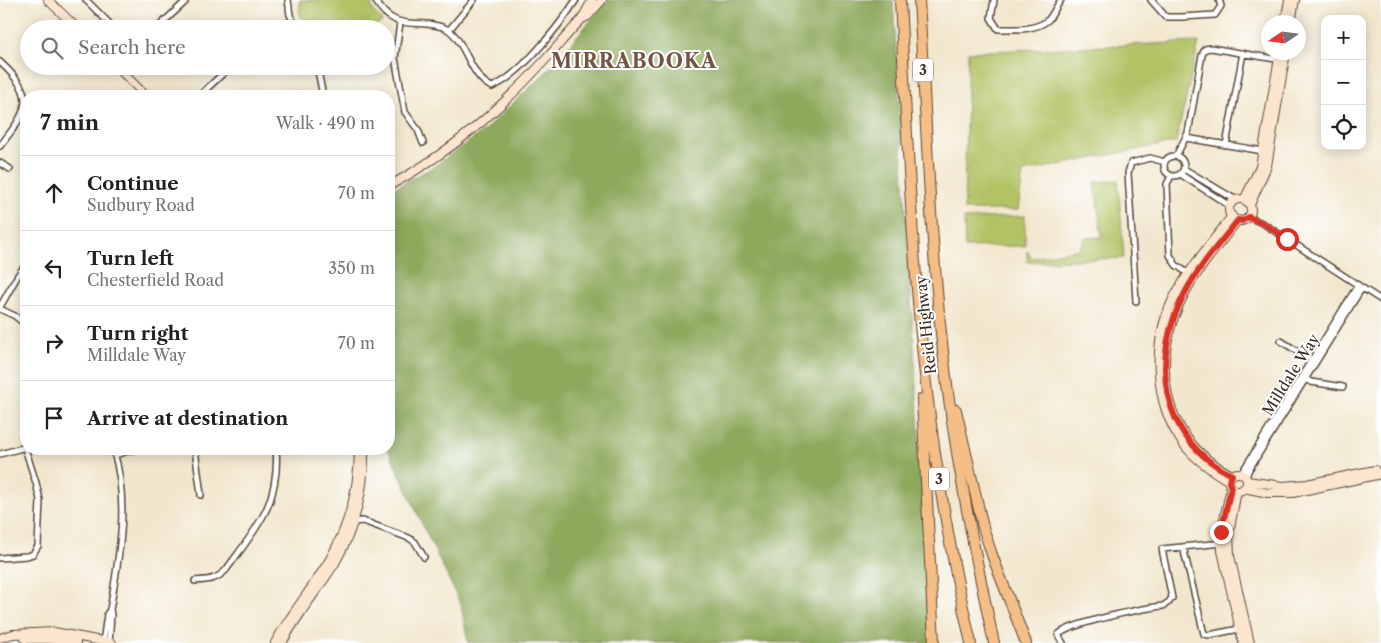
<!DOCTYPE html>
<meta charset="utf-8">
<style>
:root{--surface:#fff;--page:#f6f6f6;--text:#202124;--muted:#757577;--line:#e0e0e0}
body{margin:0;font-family:"Libre Caslon Text",serif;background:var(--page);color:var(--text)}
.controls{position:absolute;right:15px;top:15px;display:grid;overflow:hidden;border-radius:10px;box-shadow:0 2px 12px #0003}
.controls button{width:45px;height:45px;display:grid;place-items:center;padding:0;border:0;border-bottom:1px solid var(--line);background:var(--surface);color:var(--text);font:25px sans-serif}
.compass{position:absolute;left:1261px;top:15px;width:45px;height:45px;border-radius:50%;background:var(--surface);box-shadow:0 2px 12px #0003;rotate:257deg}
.stop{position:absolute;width:15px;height:15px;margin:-11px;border:4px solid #d93025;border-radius:50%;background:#fff}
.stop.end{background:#d93025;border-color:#fff;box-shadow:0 1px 5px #0008}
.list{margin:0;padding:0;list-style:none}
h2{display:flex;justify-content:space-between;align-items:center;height:65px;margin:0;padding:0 20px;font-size:21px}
h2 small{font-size:16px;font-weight:400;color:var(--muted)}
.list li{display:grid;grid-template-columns:32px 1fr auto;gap:15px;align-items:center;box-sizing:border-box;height:75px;padding:0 20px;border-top:1px solid var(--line)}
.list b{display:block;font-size:19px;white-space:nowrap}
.list p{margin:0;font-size:16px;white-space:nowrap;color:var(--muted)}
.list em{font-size:16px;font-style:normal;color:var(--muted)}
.icon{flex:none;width:28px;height:28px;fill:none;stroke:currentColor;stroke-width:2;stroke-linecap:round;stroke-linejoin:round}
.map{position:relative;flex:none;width:1381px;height:643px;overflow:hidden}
.search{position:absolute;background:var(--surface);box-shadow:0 2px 12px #0003;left:20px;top:20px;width:375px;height:55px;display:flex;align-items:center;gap:12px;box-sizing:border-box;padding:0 18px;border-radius:28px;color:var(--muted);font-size:19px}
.panel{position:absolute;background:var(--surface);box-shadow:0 2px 12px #0003;left:20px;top:90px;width:375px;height:365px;border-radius:20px}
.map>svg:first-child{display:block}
</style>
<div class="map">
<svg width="1381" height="643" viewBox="0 0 1381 643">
<rect width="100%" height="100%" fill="#fff"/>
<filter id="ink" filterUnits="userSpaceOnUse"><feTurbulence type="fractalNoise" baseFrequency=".02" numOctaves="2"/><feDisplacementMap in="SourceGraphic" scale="10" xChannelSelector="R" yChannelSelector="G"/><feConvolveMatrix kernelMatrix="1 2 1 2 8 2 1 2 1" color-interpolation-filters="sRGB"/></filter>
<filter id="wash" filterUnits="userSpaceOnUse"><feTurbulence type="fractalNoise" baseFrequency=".0096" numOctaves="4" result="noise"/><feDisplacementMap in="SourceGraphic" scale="20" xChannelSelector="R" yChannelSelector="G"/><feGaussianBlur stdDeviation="1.12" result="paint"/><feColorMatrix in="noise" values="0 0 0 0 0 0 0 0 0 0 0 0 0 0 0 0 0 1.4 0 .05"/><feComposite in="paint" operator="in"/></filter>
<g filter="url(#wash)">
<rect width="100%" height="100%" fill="#f2e7ce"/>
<path fill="#b2c366" stroke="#767642" d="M300,0H369L374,12L383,21L371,29H308L299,12Z
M1199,42L1176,142L1023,172L1018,210H964L968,52Z
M1118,180L1124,258L1027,262V251L1032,258L1079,249L1085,238L1102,237L1095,182Z
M1025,216V246L965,247L964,219Z"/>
<path fill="#8da95b" stroke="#646a3c" d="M608,0H893L932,643H468L461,605L425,530L388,449L389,191L433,167L484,131L548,70Z"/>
</g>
<g filter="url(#ink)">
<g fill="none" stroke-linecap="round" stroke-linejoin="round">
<defs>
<path id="street" d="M86,0L115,29
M288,0L290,15L297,29
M375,0C396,36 420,16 447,29C465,39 470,78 492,87C519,77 560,25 576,0
M994,0L991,18L998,29C1014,29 1035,31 1048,20C1053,15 1056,6 1061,0
M1151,0L1166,17H1182L1215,15L1221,6L1219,0
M400,23L395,58L405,112L418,130L423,143
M156,29L185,2
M449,30L474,0
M0,62C38,97 28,110 0,146
M317,66L323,96
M199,96L231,66
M1186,138L1263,151
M1226,145L1243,53
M1176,156L1188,133L1202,55L1205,49L1211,48L1281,60
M1164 166a10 10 0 1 1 20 0a10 10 0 1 1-20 0Z
M0,163L10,169
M1184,169L1236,200
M1180,174L1230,206
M1171,176L1167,184L1170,255L1176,265L1189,274
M1249,217L1264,224L1381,300
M1136,301L1128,173L1131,163L1150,158L1165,162
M0,307L18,275L26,264
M0,309L15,316L26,325
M1281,341L1313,361
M1303,378L1311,382L1343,387
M195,449L201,495
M0,454L26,447
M115,455L135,449
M1241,474L1358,285
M1246,478L1248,471L1362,288
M354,522L363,521L409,538L415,542L424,557
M1183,547L1204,634L1209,635L1239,629
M0,558L27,556L33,554L38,546L40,500L36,483L25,448
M195,581C209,580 216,580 226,570C238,553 253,535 263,516C274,497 278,470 276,449
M103,643L107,614L110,610
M109,643L111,615L110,610C119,557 130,502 113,449
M1063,643L1058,635C1070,623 1144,608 1163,606L1169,602L1172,598L1162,549L1222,543"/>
<path id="secondary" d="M48,0L78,29
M582,19L592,0
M1285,22L1289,0
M1291,22L1295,0
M116,66L146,96
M389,186C448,154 501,109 546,59C558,46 569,32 582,19L588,16L602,0
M1229 210a11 11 0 1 1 22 0a11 11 0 1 1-22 0Z
M1244,200L1260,167L1280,52
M1250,205L1267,166L1286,52
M1229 482a9 9 0 1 1 18 0a9 9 0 1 1-18 0Z
M1232,475C1160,439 1148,359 1186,291C1200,266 1220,243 1238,220
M1229,481C1212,471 1197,461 1185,446C1153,405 1151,342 1174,297C1190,268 1212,242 1232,216
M1247,481L1283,486L1307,484L1375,470
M1231,488L1221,532L1222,551L1243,643
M1244,488L1268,493H1293L1381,474
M1237,491L1229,533L1230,556L1250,643
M0,638L13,634L54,632L112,643
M25,639H49L76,643
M275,643C291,613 313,588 330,559C349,525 359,488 359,449
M282,643C297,615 318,590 335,563C355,529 365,488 364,449"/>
<path id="highway" d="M900,0C907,131 912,263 927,393C937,477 952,561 971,643
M919,0C926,117 930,235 943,352C954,450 973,546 994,643
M922,399L934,643
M956,410L983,527L992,555L1026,643"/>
</defs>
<use href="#street" stroke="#564638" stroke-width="8"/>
<use href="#secondary" stroke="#564638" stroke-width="10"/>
<use href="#highway" stroke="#564638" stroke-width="12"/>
<use href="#street" stroke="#fff" stroke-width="5"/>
<use href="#secondary" stroke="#fbe5cf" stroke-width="8"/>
<use href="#highway" stroke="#f5be86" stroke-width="10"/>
</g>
</g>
<g fill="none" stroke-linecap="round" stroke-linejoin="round" filter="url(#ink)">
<path stroke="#d93025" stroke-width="6" d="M1221,532L1231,488L1229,482L1232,475C1159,439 1149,358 1186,291C1199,266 1220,243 1238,220L1242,221L1249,217L1264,224L1287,239"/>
</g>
<g text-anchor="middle" stroke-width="4" stroke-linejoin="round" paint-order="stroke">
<g fill="#fff" stroke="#766a62" stroke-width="1">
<rect x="913" y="58.5" width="20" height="23" rx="4"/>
<rect x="929" y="467.5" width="20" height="23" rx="4"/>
</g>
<g font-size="14" font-weight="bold" fill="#3b2a1e">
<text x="923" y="75">3</text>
<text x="939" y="484">3</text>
</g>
<g font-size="15" fill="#3b2a1e" stroke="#fff">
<text transform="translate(926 325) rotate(-96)" y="5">Reid Highway</text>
<text transform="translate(1291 375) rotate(-58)" y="5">Milldale Way</text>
</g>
<g font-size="20" font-weight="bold" letter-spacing="1" fill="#735644" stroke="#fff">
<text x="634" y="68">MIRRABOOKA</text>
</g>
</g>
</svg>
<div class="controls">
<button>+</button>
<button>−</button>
<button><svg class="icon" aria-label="locate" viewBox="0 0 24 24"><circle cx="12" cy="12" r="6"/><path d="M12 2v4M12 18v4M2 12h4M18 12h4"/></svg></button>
</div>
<svg class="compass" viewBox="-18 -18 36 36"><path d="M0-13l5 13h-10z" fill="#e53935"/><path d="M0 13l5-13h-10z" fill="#757577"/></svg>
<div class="stop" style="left:1287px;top:239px"></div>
<div class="stop end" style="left:1221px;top:532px"></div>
<div class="search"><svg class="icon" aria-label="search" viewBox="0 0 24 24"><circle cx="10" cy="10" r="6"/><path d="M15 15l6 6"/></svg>Search here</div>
<section class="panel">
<h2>7 min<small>Walk · 490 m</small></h2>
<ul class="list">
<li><svg class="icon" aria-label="ahead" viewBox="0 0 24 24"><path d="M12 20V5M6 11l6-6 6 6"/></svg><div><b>Continue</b><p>Sudbury Road</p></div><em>70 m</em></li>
<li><svg class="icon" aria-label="left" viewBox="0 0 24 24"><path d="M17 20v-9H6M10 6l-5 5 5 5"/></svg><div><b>Turn left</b><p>Chesterfield Road</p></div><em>350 m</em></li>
<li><svg class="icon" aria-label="right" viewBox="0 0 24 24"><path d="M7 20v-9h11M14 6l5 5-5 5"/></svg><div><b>Turn right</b><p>Milldale Way</p></div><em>70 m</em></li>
<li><svg class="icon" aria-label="arrive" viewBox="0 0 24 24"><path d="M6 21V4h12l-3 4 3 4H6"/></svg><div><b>Arrive at destination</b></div></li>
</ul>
</section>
</div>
